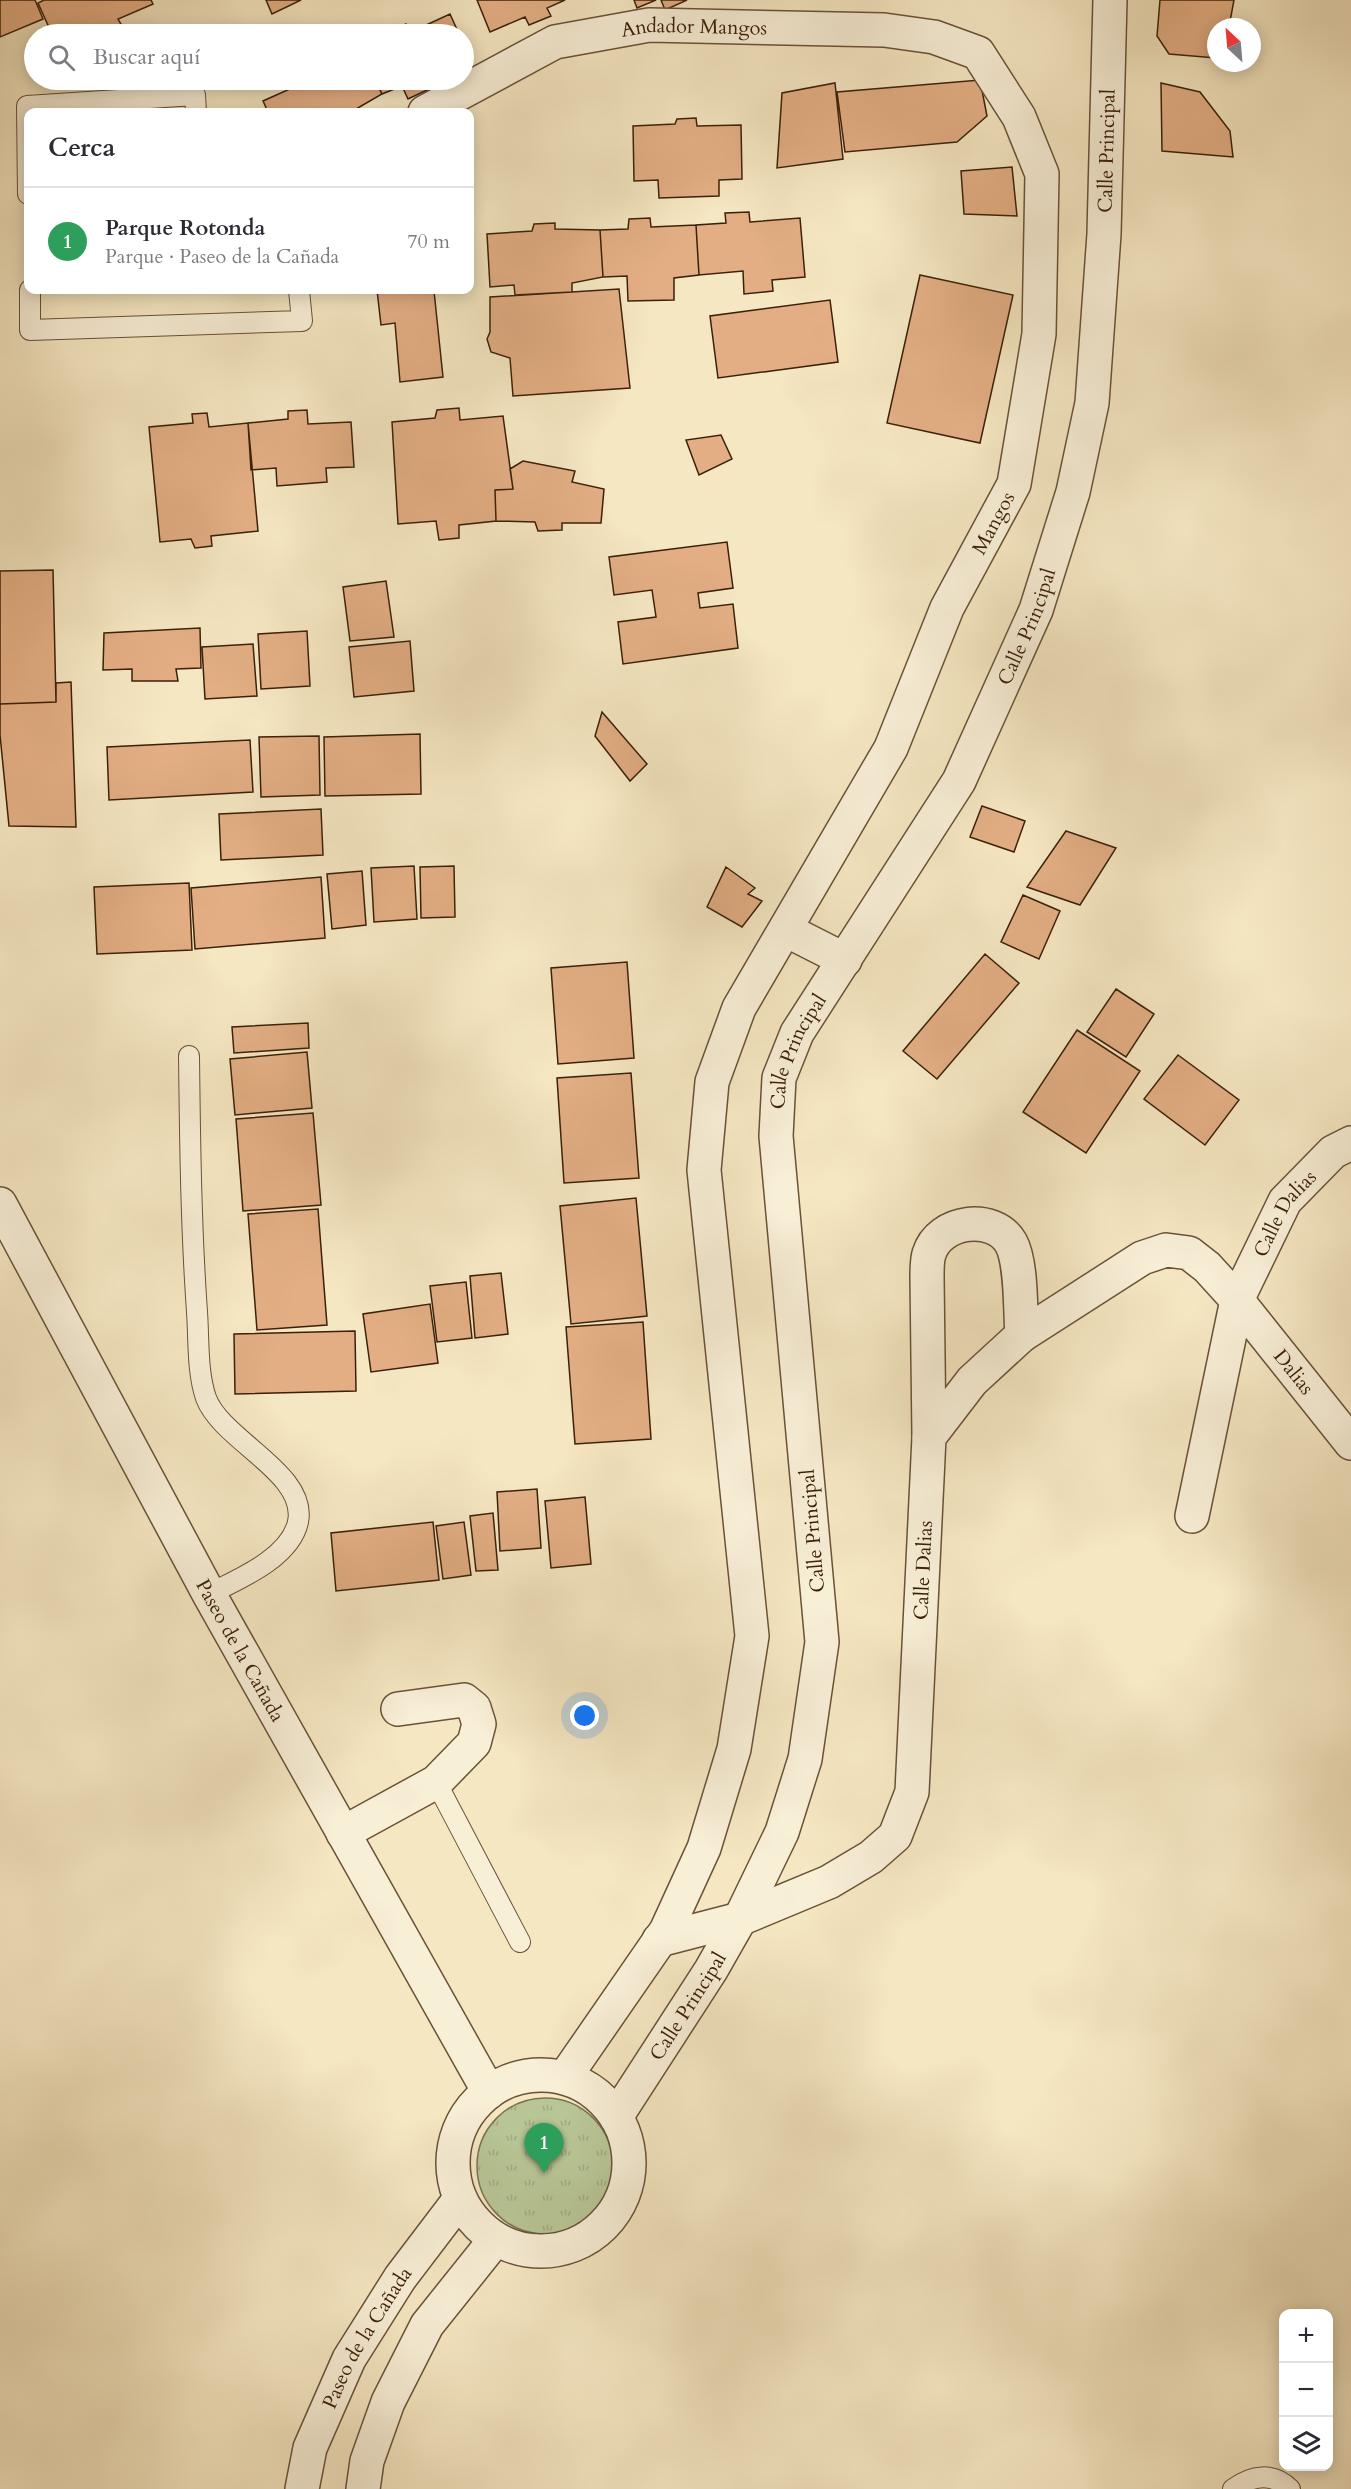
<!DOCTYPE html>
<html lang="es">
<meta charset="utf-8">
<style>
:root{--surface:#fff;--page:#f2f2f3;--text:#2b2b33;--muted:#7c7c81;--line:#e1e1e2;--accent:#b45309}
body{margin:0;font-family:Cardo,serif;background:var(--page);color:var(--text)}
.controls{position:absolute;right:18px;bottom:18px;display:grid;overflow:hidden;border-radius:12px;box-shadow:0 3px 15px #0003}
.controls button{width:54px;height:54px;display:grid;place-items:center;padding:0;border:0;border-bottom:2px solid var(--line);background:var(--surface);color:var(--text);font:30px sans-serif}
.compass{position:absolute;left:1207px;top:18px;width:54px;height:54px;border-radius:50%;background:var(--surface);box-shadow:0 3px 15px #0003;rotate:334deg}
.you{position:absolute;left:585px;top:1716px;width:21px;height:21px;margin:-15px;border:4px solid #fff;border-radius:50%;background:#1a73e8;box-shadow:0 0 0 9px #1a73e833}
.badge{display:grid;place-items:center;width:39px;height:39px;border-radius:50%;background:var(--accent);color:#fff;font-size:20px;font-weight:700}
.pin{position:absolute;translate:-50% -50px;filter:drop-shadow(0 2px 3px #0008)}
.pin::after{content:'';position:absolute;top:32px;width:21px;height:18px;background:inherit;clip-path:polygon(0 0,100% 0,50% 100%)}
.list{margin:0;padding:0;list-style:none}
h2{display:flex;justify-content:space-between;align-items:center;height:78px;margin:0;padding:0 24px;font-size:26px}
h2 small{font-size:20px;font-weight:400;color:var(--muted)}
.list li{display:grid;grid-template-columns:39px 1fr auto;gap:18px;align-items:center;box-sizing:border-box;height:108px;padding:0 24px;border-top:2px solid var(--line)}
.list b{display:block;font-size:22px;white-space:nowrap}
.list p{margin:0;font-size:20px;white-space:nowrap;color:var(--muted)}
.list em{font-size:20px;font-style:normal;color:var(--muted)}
.icon{flex:none;width:33px;height:33px;fill:none;stroke:currentColor;stroke-width:2;stroke-linecap:round;stroke-linejoin:round}
.map{position:relative;flex:none;width:1351px;height:2489px;overflow:hidden}
.search{position:absolute;background:var(--surface);box-shadow:0 3px 15px #0003;left:24px;top:24px;width:450px;height:66px;display:flex;align-items:center;gap:15px;box-sizing:border-box;padding:0 21px;border-radius:33px;color:var(--muted);font-size:22px}
.panel{position:absolute;background:var(--surface);box-shadow:0 3px 15px #0003;left:24px;top:108px;width:450px;height:186px;border-radius:12px}
.map>svg:first-child{display:block}
</style>
<div class="map">
<svg width="1351" height="2489" viewBox="0 0 1351 2489">
<defs>
<pattern id="park-tufts" width="24" height="20" patternUnits="userSpaceOnUse" patternTransform="scale(1.5)"><rect width="24" height="20" fill="#b8c696"/><path d="M3 7l-1-3M5 7V3M7 7l1-3M15 17l-1-3M17 17v-4M19 17l1-3" fill="none" stroke="#9faa80"/></pattern>
</defs>
<rect width="100%" height="100%" fill="#f5e7c2"/>
<filter id="stains"><feTurbulence type="fractalNoise" baseFrequency=".00333" numOctaves="4"/><feColorMatrix values="0 0 0 0 .2 0 0 0 0 .09 0 0 0 0 .02 0 0 0 .5 -.17"/></filter>
<radialGradient id="worn" r=".72"><stop offset=".6" stop-color="#630" stop-opacity="0"/><stop offset="1" stop-color="#630" stop-opacity=".3"/></radialGradient>
<path fill="url(#park-tufts)" stroke="#7a7350" stroke-width="1.5" d="M477 2166a68 68 0 1 1 136 0a68 68 0 1 1-136 0Z"/>
<path fill="#e3ae84" stroke="#3b2009" stroke-width="1.5" d="M0,0H35L43,19L0,37Z
M44,0H151L153,4L118,19L122,26L103,34H96L94,30L83,34H52L38,3Z
M266,0H301L272,14Z
M477,0H565L547,8L551,16L529,25L525,17L490,32Z
M634,0H656L637,8Z
M661,0H687L665,10Z
M1160,0H1234L1229,27H1216V58L1169,54L1157,36Z
M450,14L459,34H389L388,32L406,24L411,32Z
M464,44L471,60L464,64Z
M299,80H375L382,94L351,112H268L263,101L301,84Z
M375,80H445L446,81L408,99L402,86L382,94Z
M980,80L987,116L957,142L845,152L837,92Z
M835,83L843,159L777,168L782,93Z
M1161,83L1200,92L1230,131L1233,157L1162,151Z
M696,118L697,126L741,125L742,179L719,180V196L659,198L658,180L634,181L633,126L675,124L677,119Z
M1012,167L1017,216L964,214L961,171Z
M749,212L750,222L800,218L805,277L772,280L773,291L744,294L743,271L699,275L696,225L726,223L725,213Z
M650,218L651,227L696,225L699,275L674,278V300L628,301L627,276L603,277L600,230L628,229L629,219Z
M555,223V229L600,230L603,277L572,283V292L515,295L514,285L490,287L487,234L532,231L534,224Z
M920,275L1013,295L980,443L887,423Z
M619,289L630,388L513,396L510,358L491,352L487,339L490,332V297Z
M377,290H443L434,291L443,377L400,382L395,323L381,325Z
M830,300L838,362L718,378L710,316Z
M459,408L460,420L503,416L513,489L495,490L496,521L459,525V538L439,540L436,521L398,524L392,422L435,418L437,410Z
M307,410L308,424L351,422L354,467L326,468L327,482L277,486L276,468L251,470L248,423L288,419V411Z
M207,413L209,427L248,423L258,531L211,536L212,546L195,548L191,539L160,542L149,427L193,423L192,414Z
M721,435L732,459L699,475L686,440Z
M523,461L575,471L572,482L604,489L601,523H562V530L538,531L535,522L496,521L495,490L513,489L510,469Z
M727,542L733,588L698,593L700,608L733,604L738,648L623,664L618,622L656,617L652,590L614,595L609,557Z
M53,570L56,702L0,704V571Z
M386,581L394,637L350,641L343,587Z
M200,628L201,668L176,669L178,681H132V669L103,670L104,633Z
M307,631L310,686L261,689L258,634Z
M410,641L414,691L354,697L349,647Z
M253,644L257,696L205,699L202,647Z
M71,682L76,827L9,826L0,735V704L56,702V683Z
M602,712L647,764L630,781L595,736Z
M420,734L421,794L325,796L324,737Z
M319,736L320,795L261,797L259,737Z
M250,740L253,792L109,800L107,747Z
M982,806L1025,821L1014,852L970,837Z
M321,809L323,855L221,860L219,814Z
M1066,831L1116,848L1080,905L1027,887Z
M414,866L417,919L374,922L371,868Z
M454,866L455,917L421,918L420,867Z
M726,867L755,888L748,894L762,901L742,927L707,907Z
M362,871L366,925L332,929L327,874Z
M321,877L325,938L195,949L191,888Z
M189,883L192,950L97,954L94,887Z
M1023,895L1060,911L1039,959L1001,942Z
M985,954L1019,983L937,1079L903,1051Z
M627,962L634,1058L558,1064L551,968Z
M1116,989L1154,1014L1126,1057L1087,1032Z
M308,1023L309,1048L234,1053L232,1027Z
M1077,1030L1140,1071L1086,1153L1023,1112Z
M307,1052L312,1108L235,1115L230,1059Z
M1178,1055L1239,1100L1205,1145L1144,1099Z
M631,1073L639,1178L564,1183L557,1078Z
M313,1113L321,1205L243,1211L236,1119Z
M636,1198L647,1316L571,1324L560,1206Z
M318,1209L327,1325L257,1330L248,1214Z
M501,1273L508,1334L475,1338L470,1276Z
M466,1282L472,1338L437,1342L430,1286Z
M430,1304L438,1363L371,1372L363,1314Z
M643,1322L651,1439L575,1444L566,1327Z
M355,1331L356,1391L235,1394L234,1334Z
M537,1489L541,1548L500,1551L497,1492Z
M585,1497L591,1564L551,1568L545,1501Z
M493,1513L498,1570L476,1571L470,1516Z
M433,1522L439,1580L336,1591L331,1533Z
M464,1522L471,1575L443,1579L436,1526Z"/>
<g fill="none" stroke-linecap="round" stroke-linejoin="round">
<defs>
<path id="service" d="M28,194L27,106L195,95L196,112
M30,290V330L302,321L299,290
M189,1056C190,1142 191,1227 197,1312C199,1339 197,1372 206,1398C222,1441 308,1473 298,1522C290,1558 239,1579 209,1594
M436,1782L520,1942
M1233,2489C1252,2475 1273,2472 1290,2489"/>
<g id="minor">
<path id="s1" d="M0,1204L209,1594L489,2092"/>
<path d="M929,1437L927,1277C927,1270 927,1260 929,1254C939,1220 994,1213 1011,1243C1022,1263 1020,1311 1022,1335"/>
<path id="s2" d="M1192,1516L1237,1300L1285,1201L1333,1152L1351,1143"/>
<path d="M343,1833L436,1782L474,1743L479,1724L474,1708L464,1700L398,1709"/>
<path id="s3" d="M659,1940L740,1919L829,1882L871,1857L895,1836L912,1792L929,1437L972,1381L1022,1335L1142,1258L1166,1250L1189,1253L1207,1267L1237,1300L1351,1443"/>
</g>
<g id="tertiary">
<path id="s4" d="M425,112L555,42L649,25L884,30L934,37L978,53L1019,117L1042,174L1039,334L1014,484L947,608L891,748L739,1008L712,1082L704,1170L752,1636L734,1749L704,1848L666,1931L565,2077"/>
<path d="M786,930L845,960"/>
<circle cx="541" cy="2163" r="88"/>
<path id="s5" d="M616,2117L711,1970L740,1919L782,1832L805,1759L822,1642L776,1136L779,1078L797,1033L959,781L1036,610L1073,492L1092,403L1104,234L1110,0"/>
<path id="s6" d="M302,2489L310,2448L349,2359L400,2278L460,2199"/>
<path d="M363,2489L367,2461L388,2402L427,2325L495,2240"/>
</g>
</defs>
<use href="#service" stroke="#6a5237" stroke-width="22"/>
<use href="#minor" stroke="#6a5237" stroke-width="36"/>
<use href="#tertiary" stroke="#6a5237" stroke-width="36"/>
<use href="#service" stroke="#f8efd7" stroke-width="20"/>
<use href="#minor" stroke="#f8efd7" stroke-width="33"/>
<use href="#tertiary" stroke="#f8efd7" stroke-width="33"/>
</g>
<g text-anchor="middle" stroke-width="5" stroke-linejoin="round" paint-order="stroke">
<g font-size="20" fill="#3b2009" stroke="#f8efd7">
<text dy="7" stroke="none"><textPath href="#s4" startOffset="288">Andador Mangos</textPath></text>
<text dy="7" stroke="none"><textPath href="#s5" startOffset="2094">Calle Principal</textPath></text>
<text transform="translate(993 523) rotate(-62)" y="7">Mangos</text>
<text dy="7" stroke="none"><textPath href="#s5" startOffset="1608">Calle Principal</textPath></text>
<text dy="7" stroke="none"><textPath href="#s5" startOffset="1122">Calle Principal</textPath></text>
<text dy="7" stroke="none"><textPath href="#s2" startOffset="320">Calle Dalias</textPath></text>
<text dy="7" stroke="none"><textPath href="#s3" startOffset="1152">Dalias</textPath></text>
<text transform="translate(812 1531) rotate(-95)" y="7">Calle Principal</text>
<text dy="7" stroke="none"><textPath href="#s3" startOffset="530">Calle Dalias</textPath></text>
<text dy="7" stroke="none"><textPath href="#s1" startOffset="507">Paseo de la Cañada</textPath></text>
<text dy="7" stroke="none"><textPath href="#s5" startOffset="132">Calle Principal</textPath></text>
<text dy="7" stroke="none"><textPath href="#s6" startOffset="166">Paseo de la Cañada</textPath></text>
</g>
</g>
<rect width="100%" height="100%" filter="url(#stains)"/>
<rect width="100%" height="100%" fill="url(#worn)"/>
</svg>
<div class="controls">
<button>+</button>
<button>−</button>
<button><svg class="icon" aria-label="layers" viewBox="0 0 24 24"><path d="M12 4l9 5-9 5-9-5zM3 14l9 5 9-5"/></svg></button>
</div>
<svg class="compass" viewBox="-18 -18 36 36"><path d="M0-13l5 13h-10z" fill="#e53935"/><path d="M0 13l5-13h-10z" fill="#7c7c81"/></svg>
<div class="you"></div>
<div class="pin badge" style="left:544px;top:2173px;background:#2e9e5b">1</div>
<div class="search"><svg class="icon" aria-label="search" viewBox="0 0 24 24"><circle cx="10" cy="10" r="6"/><path d="M15 15l6 6"/></svg>Buscar aquí</div>
<section class="panel">
<h2>Cerca<small></small></h2>
<ul class="list">
<li><span class="badge" style="background:#2e9e5b">1</span><div><b>Parque Rotonda</b><p>Parque · Paseo de la Cañada</p></div><em>70 m</em></li>
</ul>
</section>
</div>
